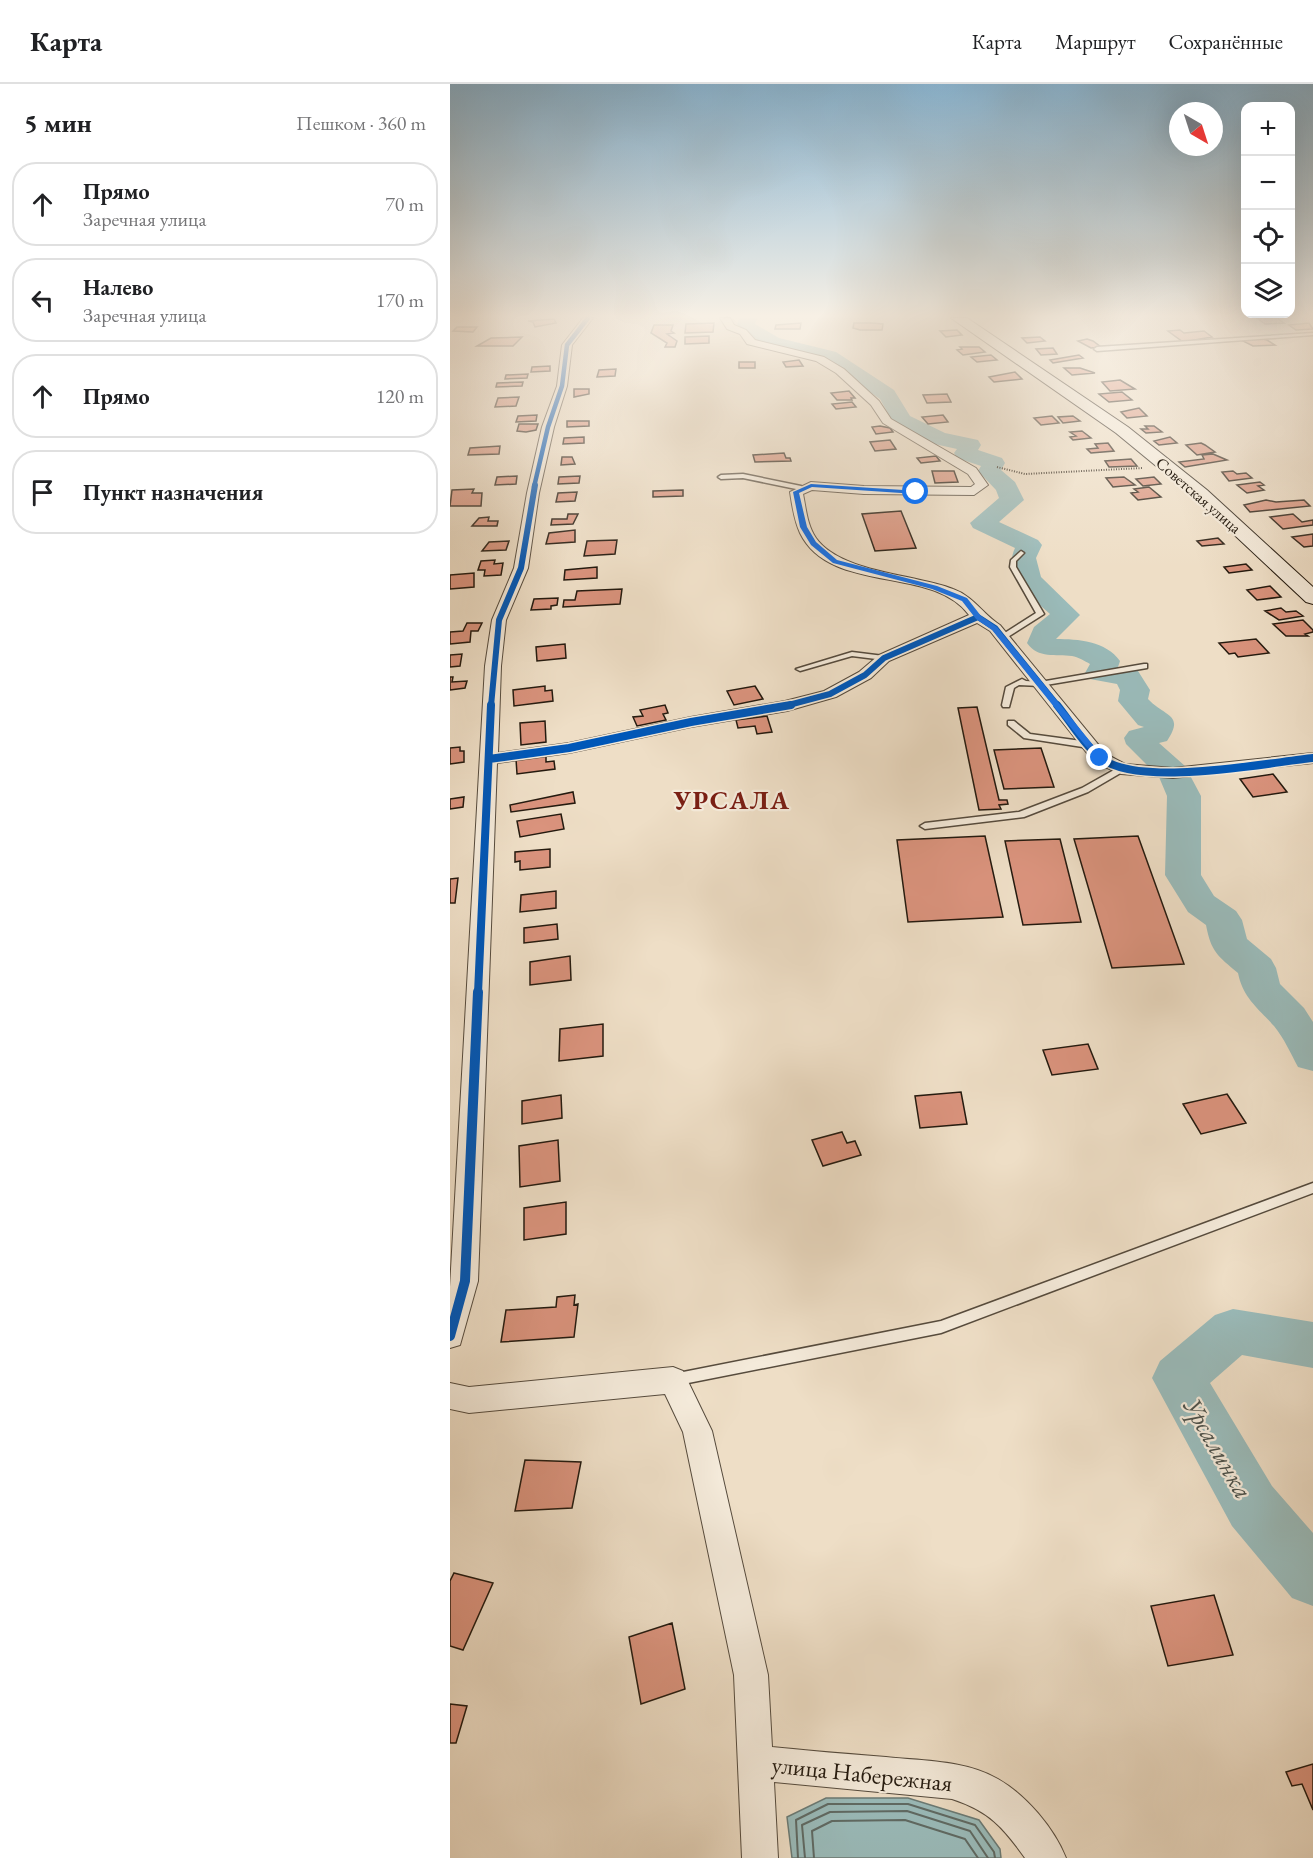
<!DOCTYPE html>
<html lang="ru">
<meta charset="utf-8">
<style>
:root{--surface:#fff;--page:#f6f6f6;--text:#202124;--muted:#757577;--line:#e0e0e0}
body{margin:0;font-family:"EB Garamond",serif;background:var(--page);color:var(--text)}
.controls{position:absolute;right:18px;top:18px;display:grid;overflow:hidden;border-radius:12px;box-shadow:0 6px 24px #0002}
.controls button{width:54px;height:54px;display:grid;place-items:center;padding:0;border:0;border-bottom:2px solid var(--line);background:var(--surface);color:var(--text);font:30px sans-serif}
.compass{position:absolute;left:719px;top:18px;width:54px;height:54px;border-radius:50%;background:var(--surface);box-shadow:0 6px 24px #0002;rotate:141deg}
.stop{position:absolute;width:18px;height:18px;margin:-14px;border:4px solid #1a73e8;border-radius:50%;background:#fff}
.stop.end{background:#1a73e8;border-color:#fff;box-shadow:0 2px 6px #0008}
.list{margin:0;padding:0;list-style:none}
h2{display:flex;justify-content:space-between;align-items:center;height:78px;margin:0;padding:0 24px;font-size:26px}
h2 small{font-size:20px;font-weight:400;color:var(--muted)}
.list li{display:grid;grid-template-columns:39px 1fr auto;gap:18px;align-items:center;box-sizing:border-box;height:84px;margin:0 12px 12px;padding:0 12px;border:2px solid var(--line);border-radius:24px}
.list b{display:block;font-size:22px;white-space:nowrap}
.list p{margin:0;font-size:20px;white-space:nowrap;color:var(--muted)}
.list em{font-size:20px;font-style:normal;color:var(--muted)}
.icon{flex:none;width:33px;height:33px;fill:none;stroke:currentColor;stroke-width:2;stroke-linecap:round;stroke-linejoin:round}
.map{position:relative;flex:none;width:863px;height:1774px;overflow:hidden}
header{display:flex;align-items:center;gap:36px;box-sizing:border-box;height:84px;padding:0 30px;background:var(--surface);border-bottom:2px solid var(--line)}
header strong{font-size:28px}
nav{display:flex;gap:33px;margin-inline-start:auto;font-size:21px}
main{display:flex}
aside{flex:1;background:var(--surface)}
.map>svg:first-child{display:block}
</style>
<header>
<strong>Карта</strong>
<nav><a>Карта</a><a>Маршрут</a><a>Сохранённые</a></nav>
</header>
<main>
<aside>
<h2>5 мин<small>Пешком · 360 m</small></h2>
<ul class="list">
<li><svg class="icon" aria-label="ahead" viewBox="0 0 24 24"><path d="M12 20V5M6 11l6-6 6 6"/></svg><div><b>Прямо</b><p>Заречная улица</p></div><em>70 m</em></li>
<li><svg class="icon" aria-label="left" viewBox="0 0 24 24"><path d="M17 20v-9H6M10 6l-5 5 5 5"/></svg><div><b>Налево</b><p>Заречная улица</p></div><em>170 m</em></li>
<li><svg class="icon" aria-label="ahead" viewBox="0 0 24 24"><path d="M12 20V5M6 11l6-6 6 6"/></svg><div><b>Прямо</b></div><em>120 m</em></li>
<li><svg class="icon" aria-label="arrive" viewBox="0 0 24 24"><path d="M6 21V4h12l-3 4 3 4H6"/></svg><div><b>Пункт назначения</b></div></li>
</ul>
</aside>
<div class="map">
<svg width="863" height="1774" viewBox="0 0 863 1774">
<rect width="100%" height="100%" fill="#eedec6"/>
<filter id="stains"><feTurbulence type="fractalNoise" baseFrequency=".00333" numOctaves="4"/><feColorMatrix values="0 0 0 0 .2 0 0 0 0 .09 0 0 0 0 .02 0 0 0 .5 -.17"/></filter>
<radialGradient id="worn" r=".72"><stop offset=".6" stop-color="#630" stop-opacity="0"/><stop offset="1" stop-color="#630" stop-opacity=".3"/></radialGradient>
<path fill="#9abbba" stroke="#6b7b76" stroke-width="1.5" d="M376,1714H458L529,1736L550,1765L551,1774H342L337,1733Z"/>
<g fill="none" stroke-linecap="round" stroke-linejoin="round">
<path stroke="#5f6a64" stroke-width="2" d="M348,1774L346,1736L378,1720H458L525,1741L544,1768L545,1774
M355,1774L352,1741L380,1728L457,1727L520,1747L538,1774
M364,1774L362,1747L382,1737L455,1736L515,1755L528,1774"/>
<path fill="#9abbba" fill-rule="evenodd" d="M289,234H307L305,240L329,254L386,268L444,306L460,332L495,349L528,356L531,361L528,366L552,374L555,379L551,386L565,398L574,416L549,438L588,456L592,461L586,474L591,493L630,531L606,555C628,555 656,557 670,577L668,583L688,587L700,606L698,615C715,633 735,630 717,657L709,659L735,682L751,712V791L764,812L786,827L792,836L797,855L821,875L826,884L830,900L854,924L863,938V987L848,983C841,970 834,954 824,942C808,924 793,914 788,889C768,872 761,868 756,841L738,828L715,791L717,712L709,693L676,660L674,654L679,647L694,643L688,641L668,617L670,606L667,600L640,595L635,589L640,580C635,577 628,573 622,572C606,570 588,575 577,559L584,543L600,530C581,513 552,492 565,464L523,444L520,439L549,414L546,406L528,387L531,382L507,374L504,369L507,365L480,359L444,340L430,315L373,276L307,258L287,241Z
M783,1225L863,1238V1284L792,1271L760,1299L822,1402L863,1449V1522L842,1514L782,1442L702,1294L710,1277L765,1231Z"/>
</g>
<path fill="#da937d" stroke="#241a0f" stroke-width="1.5" d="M807,234H827L834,239L815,240Z
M104,235L106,239L85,243L83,238L78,237Z
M264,239L263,248L235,249L236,240Z
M351,239L350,245H325L326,241Z
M404,239H422L433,240L432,246H410L403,244Z
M859,239L863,245L846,246L839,241Z
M204,241H223L221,247L224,249L217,250L227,257L225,263H215L217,259L201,249Z
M7,243H27L23,248L3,247Z
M507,246L512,251L496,253L490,247Z
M730,246L734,249L754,247L762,253L733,258L718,247Z
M259,252V259L235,260V253Z
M72,253L63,262H27L41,254Z
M590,253L595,257L577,259L572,254Z
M808,254L817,256L825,261L803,262L791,256Z
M637,255L643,257L651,263L641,264L628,257Z
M510,263H529L535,268L513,271L507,266L512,265Z
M603,264L607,270L591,271L586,265Z
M541,271L547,276L527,278L521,273Z
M629,271L633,274L603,279L600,276Z
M349,276L353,282L336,283L333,278Z
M289,278H305V284H289Z
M100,282V287L81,288L82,283Z
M614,284H630L645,289L622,291Z
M166,285L165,292L147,293L149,286Z
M565,288L572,295L544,298L539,293Z
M78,290L77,294L55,295L56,291Z
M670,296L685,305L660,307L652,298Z
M73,298L72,302L46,303L47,299Z
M124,305H139V310L124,313Z
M399,307L405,314H401L402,316H387L381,309Z
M672,308L682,316L659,318L649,310Z
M497,310L501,318L477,319L473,311Z
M69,313L66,322L45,323L48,314Z
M402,318L406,323L386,325L382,320Z
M689,324L697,332L677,334L671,328Z
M87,331L86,337L66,338L68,332Z
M493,331L498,338L478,340L472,333Z
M602,332L609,339L591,341L584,334Z
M623,332L630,337L613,339L608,333Z
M117,337H139V342L117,343Z
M69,340H88L86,346L76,348L67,347Z
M430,342L440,344L443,348L426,350L422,343Z
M695,342H704L712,348L696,349L691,345H698Z
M632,347L641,354L623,356L620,353L626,352L620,348Z
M134,353V359L113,360L114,354Z
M720,353L727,359L709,361L704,357Z
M440,356L446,365L425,367L420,358Z
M658,359L664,367L641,369L637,365L648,364L645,360Z
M751,359L755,361L765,368L747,371L736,361Z
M50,362L49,370L18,371L20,364Z
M334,369L336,374H340L341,377L305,378L303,371Z
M763,370L777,376L735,383L729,378L754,375L752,371Z
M486,372L490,377L471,379L467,374Z
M112,373H122L125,380L111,381Z
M681,375L687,382L659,383L655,377Z
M482,387H504L508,398L485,399Z
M783,387L787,390L796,389L802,394L779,397L772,388Z
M67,392L66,400L45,401L47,393Z
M130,392L129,399L108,400L109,393Z
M674,393L685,401L663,403L656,394Z
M704,393L711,400L693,402L686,395Z
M810,398L814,401L808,402L814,406L797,409L787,401Z
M699,403L711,413L688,416L681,409L688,408L684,405Z
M24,405L22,409H32L31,422H0L2,406Z
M233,406V412L203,413V407Z
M127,408L125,417L106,418L108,409Z
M816,416L826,418L854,416L860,422L800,428L794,421Z
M451,427L466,464L425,467L412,430Z
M118,430H128L123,440L101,441L102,435H117Z
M843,430L852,438L863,436V441L833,445L820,433Z
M39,433L38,437H48L47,442H22L29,434Z
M125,446V458L96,460L99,449Z
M863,450V462L854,463L842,453Z
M768,454L774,460L752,462L747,457Z
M167,456L165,470L134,472L137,457Z
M59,457L56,466L32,467L39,458Z
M45,476L44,480L53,479L51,491L34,492L35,486H28L31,477Z
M796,480L802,486L779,489L774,483Z
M147,483V494L114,496L115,486Z
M24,489V503L0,505V491Z
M820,502L831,513L807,516L797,506Z
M172,505L170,520L113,523L114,516H125L127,507Z
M108,514L107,521L101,522V525L81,526L84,515Z
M831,524L836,528L846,527L853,532L829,536L815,527Z
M853,536L863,546V548L855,550L858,552H836L823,540Z
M17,539H32L28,547H21L20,558L0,560V548L13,547Z
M806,555L819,569L788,573L785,569L779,570L769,559Z
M115,560L116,574L87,577L86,563Z
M12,570L10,582L0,583V571Z
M0,593H3L2,598L17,597L15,604L0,606Z
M95,602V607L102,606L103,617L64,622L63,606Z
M305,602L313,615L284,621L277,607Z
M215,621L218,629L213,630L216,636L187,642L183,633L193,632L190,626Z
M527,623L549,716H557L558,720L549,721L551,725L529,726L508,624Z
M317,632L322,648L307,650L305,642L288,644L286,636Z
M95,637L96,658L71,661L70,639Z
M10,663V667H14V678L0,680V664Z
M591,664L604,703L554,705L544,666Z
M96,671V678L104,677L105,685L67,690L66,675Z
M823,690L837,708L803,713L790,695Z
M123,708L125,719L61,728L60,721Z
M14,713L13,723L0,725V715Z
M111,730L114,745L70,753L67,737Z
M535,752L553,833L458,838L447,756Z
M688,752L734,880L662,884L624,755Z
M610,755L631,838L573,841L555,757Z
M100,765V783L70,786V777L65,778V768Z
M8,794L5,819H0V795Z
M106,807V824L70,828L71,811Z
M107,840L108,855L74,859V844Z
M120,872L121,896L80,901V878Z
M153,940V972L109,977L110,945Z
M638,960L648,985L602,991L593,966Z
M511,1008L517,1040L470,1044L465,1012Z
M777,1010L796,1039L751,1050L733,1020Z
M111,1011L112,1034L72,1040V1017Z
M392,1048L397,1059L405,1057L411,1071L373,1082L362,1056Z
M108,1056L110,1097L70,1103L69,1062Z
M116,1118V1150L74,1156V1124Z
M125,1211L124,1221L128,1220L124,1253L51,1258L56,1226L106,1223L107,1213Z
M75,1376L131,1378L122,1424L65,1427Z
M4,1489L43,1499L13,1566L0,1562V1497Z
M764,1511L783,1571L718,1582L701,1522Z
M222,1539L235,1605L191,1620L179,1553Z
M0,1620L17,1622L6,1659H0Z
M863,1680V1726L852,1700L842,1702L836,1688Z"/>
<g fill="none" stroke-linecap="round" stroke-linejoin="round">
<defs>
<path id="lane" d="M863,249V251L647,267L644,265L647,263Z
M293,390L351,402L354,404L351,406L293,394L271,395L268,393L271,391Z
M571,467L574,469L566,477V483L594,530L553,556H550V552L586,529L560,483L561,476Z
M402,568L434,572L438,574L434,576L402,572L350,587L346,585Z
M694,580H697V584L590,602L569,601L564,604L559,623H553L552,621L556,603L572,595L576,597L590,598Z
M558,637H564L580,650L639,658L643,661L639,664L574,654L558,641Z
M671,682L675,685L674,687L638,708L574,733L475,745L470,742L475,739L569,728L632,704Z
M863,1099V1109L491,1249L223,1302L218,1301L216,1296L218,1291L223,1290L491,1237Z"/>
<path id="street" d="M133,234H143L122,261L117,302L104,343L89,409L78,484L56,536L51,582L48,669L119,659L241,633L335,617L374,607L409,588L429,571L519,531C483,481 380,511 350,449C344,436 342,421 340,408L361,398L414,402L521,403L525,400L518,390L433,339L421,321L386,289L366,277L297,260L290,250L277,245L270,234H280L284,241L296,246L305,256L374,273L394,285L429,317L441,335L526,384L538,401L524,411L414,410L362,406L353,410C356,424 357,441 366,454C391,489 465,490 503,505C523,512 533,530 550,541L656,670L675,680L723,684L863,669V679L723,694L671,690L644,678L540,547L527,539L439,577L421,594L386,613L337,627L241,643L119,669L47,679L28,1197L10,1261L0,1264V1203L35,582L42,536L64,484L77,409L92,343L107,302L112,261Z
M223,1283L233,1287L262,1347L318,1591L322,1663C360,1667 398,1670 436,1673C473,1677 515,1676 548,1695C576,1711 604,1744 616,1774H575C553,1743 539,1727 502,1715L324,1698L328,1774H292L284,1591L233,1348L215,1310L19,1329L0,1325V1299L19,1303Z"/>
<path id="secondary" d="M501,234H517L678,343L757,406L863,503V520L856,518L745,414L666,349Z"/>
</defs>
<use href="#lane" stroke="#564b3d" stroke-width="3"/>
<use href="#street" stroke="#564b3d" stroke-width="2"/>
<use href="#secondary" stroke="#241a0f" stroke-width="2"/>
<path stroke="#241a0f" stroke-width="2" stroke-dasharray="1 1.5" stroke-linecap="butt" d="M547,383L575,390L692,384"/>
<use href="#lane" fill="#f4eada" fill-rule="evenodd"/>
<use href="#street" fill="#f4eada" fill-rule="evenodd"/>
<use href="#secondary" fill="#f4eada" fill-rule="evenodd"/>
<defs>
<path id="cycleway-far3" d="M84,403L98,343L112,302L117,261L138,234"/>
<path id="cycleway-far2" d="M41,622L49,536L71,484L85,401
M335,622L380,610L415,591L434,574L528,533L545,544L608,622"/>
<path id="cycleway-far1" d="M607,621C620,637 634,661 651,674C688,704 815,679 863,674
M39,675L119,664L241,638L341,621
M28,909L41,621"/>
<path id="cycleway" d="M0,1252L15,1197L28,908"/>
</defs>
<use href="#cycleway-far3" stroke="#f4eada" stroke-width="7"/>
<use href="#cycleway-far2" stroke="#f4eada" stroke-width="8"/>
<use href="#cycleway-far1" stroke="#f4eada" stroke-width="11"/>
<use href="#cycleway" stroke="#f4eada" stroke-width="14"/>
<use href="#cycleway-far3" stroke="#0057b8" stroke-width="4.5"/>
<use href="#cycleway-far2" stroke="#0057b8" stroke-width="6"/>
<use href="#cycleway-far1" stroke="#0057b8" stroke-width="8"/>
<use href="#cycleway" stroke="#0057b8" stroke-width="10"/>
</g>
<linearGradient id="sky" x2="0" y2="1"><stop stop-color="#89b7d6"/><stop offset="0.48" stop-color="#f7f0e5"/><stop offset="1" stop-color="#f7f0e5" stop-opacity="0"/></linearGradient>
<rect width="863" height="483" fill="url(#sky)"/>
<path fill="#1a73e8" d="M361,400L469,407L466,410L362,403L349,409L357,443L366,458L387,476L487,502L517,514L531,532L547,543L652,672V676H647L542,546L526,535L512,517L482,505L383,479L361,461L350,443L343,408Z"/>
<g text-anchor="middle" stroke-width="4.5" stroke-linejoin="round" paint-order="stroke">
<g font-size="16" fill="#241a0f" stroke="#f4eada">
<text transform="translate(749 411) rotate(41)" y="6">Советская улица</text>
</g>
<g font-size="24" fill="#241a0f" stroke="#f4eada">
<text transform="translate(412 1690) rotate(6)" y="8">улица Набережная</text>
</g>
<g font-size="26" font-weight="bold" letter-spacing="1.5" fill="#7a1f14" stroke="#f4eada">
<text x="282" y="725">УРСАЛА</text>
</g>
<g font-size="26" font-style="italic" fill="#4d524b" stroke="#f4eada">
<text transform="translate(768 1364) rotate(60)" y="9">Урсалинка</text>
</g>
</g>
<rect width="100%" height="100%" filter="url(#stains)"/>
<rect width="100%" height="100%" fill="url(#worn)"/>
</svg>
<div class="controls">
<button>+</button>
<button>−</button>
<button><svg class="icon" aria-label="locate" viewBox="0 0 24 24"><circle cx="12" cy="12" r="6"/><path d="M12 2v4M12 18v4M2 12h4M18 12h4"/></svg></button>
<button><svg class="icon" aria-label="layers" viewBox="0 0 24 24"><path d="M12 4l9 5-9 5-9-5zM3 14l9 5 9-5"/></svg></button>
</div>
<svg class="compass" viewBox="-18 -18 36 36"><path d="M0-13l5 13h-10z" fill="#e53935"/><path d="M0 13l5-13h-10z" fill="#757577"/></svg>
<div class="stop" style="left:466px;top:408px"></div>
<div class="stop end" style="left:650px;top:674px"></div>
</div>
</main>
